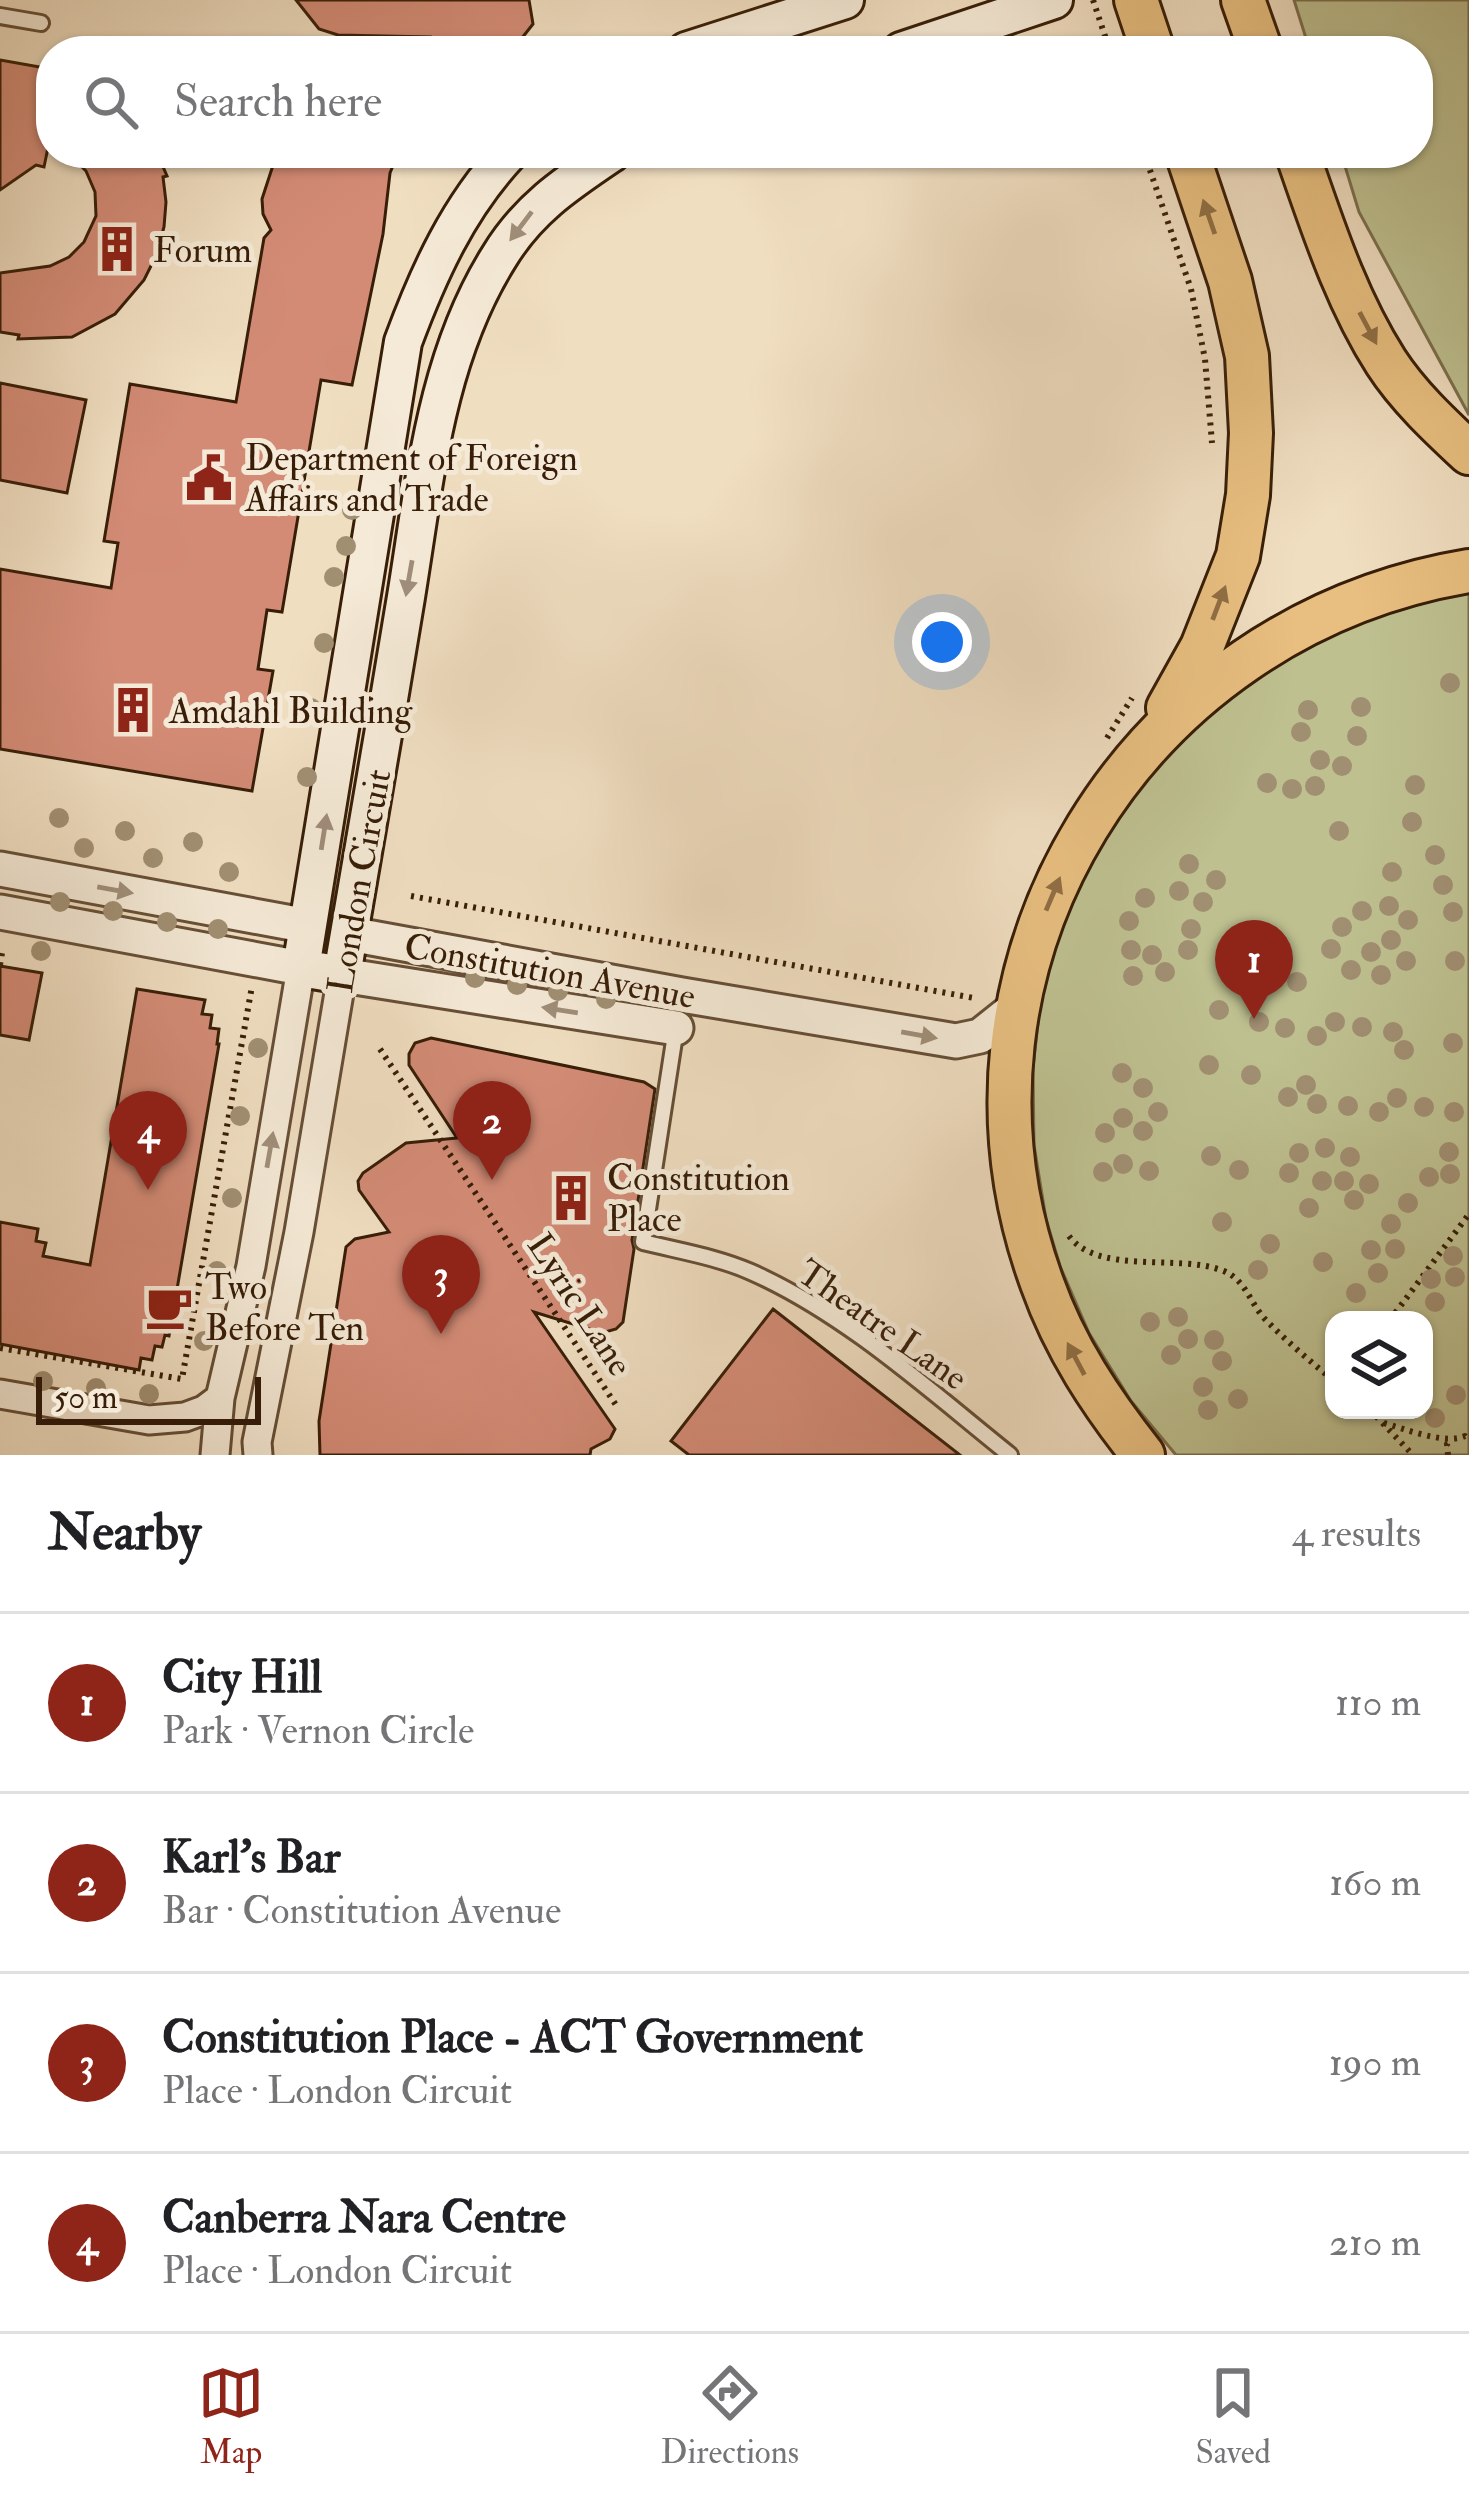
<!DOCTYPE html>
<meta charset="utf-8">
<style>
:root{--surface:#fff;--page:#f6f6f6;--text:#202124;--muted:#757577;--line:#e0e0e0;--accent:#8f2418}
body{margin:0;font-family:"IM FELL Double Pica",serif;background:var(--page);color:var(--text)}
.controls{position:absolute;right:36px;bottom:36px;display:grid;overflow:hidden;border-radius:24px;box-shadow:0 3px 9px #0004}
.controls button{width:108px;height:108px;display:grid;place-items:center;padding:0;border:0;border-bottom:3px solid var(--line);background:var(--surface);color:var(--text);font:60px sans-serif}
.scale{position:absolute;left:36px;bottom:30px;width:225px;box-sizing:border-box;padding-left:12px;border:6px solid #381e08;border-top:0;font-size:33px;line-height:42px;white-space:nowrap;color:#381e08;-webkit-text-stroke:9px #f5ead7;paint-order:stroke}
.you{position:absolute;left:942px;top:642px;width:42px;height:42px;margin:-30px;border:9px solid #fff;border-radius:50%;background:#1a73e8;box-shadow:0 0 0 18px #1a73e833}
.badge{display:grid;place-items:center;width:78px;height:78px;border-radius:50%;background:var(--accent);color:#fff;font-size:39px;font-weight:700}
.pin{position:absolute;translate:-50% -99px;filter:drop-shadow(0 3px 6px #0008)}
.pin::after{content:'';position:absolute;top:63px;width:42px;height:36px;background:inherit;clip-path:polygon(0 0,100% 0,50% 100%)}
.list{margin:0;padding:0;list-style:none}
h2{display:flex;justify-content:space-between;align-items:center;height:156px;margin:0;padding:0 48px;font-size:51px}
h2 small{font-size:39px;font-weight:400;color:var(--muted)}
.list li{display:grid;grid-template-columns:78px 1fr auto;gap:36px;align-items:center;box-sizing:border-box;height:180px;padding:0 48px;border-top:3px solid var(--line)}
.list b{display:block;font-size:45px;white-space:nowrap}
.list p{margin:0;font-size:39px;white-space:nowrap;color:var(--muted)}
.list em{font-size:39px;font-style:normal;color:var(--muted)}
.icon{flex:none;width:66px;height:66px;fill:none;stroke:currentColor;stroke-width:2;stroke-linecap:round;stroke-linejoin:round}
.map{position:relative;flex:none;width:1469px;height:1455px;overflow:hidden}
.search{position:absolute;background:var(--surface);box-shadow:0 3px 9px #0004;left:36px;right:36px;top:36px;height:132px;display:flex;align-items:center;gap:30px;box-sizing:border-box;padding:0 42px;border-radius:48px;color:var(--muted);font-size:45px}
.sheet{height:876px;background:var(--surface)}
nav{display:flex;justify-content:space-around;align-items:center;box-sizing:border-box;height:168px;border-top:3px solid var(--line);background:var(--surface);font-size:33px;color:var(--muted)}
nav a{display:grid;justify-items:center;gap:6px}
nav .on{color:var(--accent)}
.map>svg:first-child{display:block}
</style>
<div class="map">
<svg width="1469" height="1455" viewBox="0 0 1469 1455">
<rect width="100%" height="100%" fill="#f0dec1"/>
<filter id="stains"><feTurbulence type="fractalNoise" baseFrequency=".00167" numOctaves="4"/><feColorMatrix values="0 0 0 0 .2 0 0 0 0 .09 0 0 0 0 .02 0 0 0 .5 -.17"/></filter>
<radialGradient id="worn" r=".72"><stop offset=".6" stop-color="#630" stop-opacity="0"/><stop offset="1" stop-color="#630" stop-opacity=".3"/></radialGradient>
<path fill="#bec090" stroke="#7b6f4c" stroke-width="3" fill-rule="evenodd" d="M1294,0H1469V415L1359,212L1341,153H1418V51H1310Z
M1469,590V1455H1176L1131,1401L1089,1333L1060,1266L1046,1219L1034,1145L1033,1068L1040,1004L1059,933L1088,865L1145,777L1219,701L1338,628ZM1334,1320H1424V1410H1334Z"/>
<path fill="#d38b76" stroke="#381e08" stroke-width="3" d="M296,0H529L533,24L518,43L504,51H460L431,37L338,35L319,29Z
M0,60L51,69V133L44,167L36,165L0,190Z
M68,153H157L167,176L163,177L166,202L164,227L156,256L144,280L115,314L72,337L18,339L19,335L0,332V273L50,266L69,257L84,242L96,216L95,192L86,171Z
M277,153H398L390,173L383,234L352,385L321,380L282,612L267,610L258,669L273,671L252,791L0,749V569L111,588L118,543L104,541L130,384L236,402L264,238L271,230L263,214L262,199Z
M0,383L86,400L67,493L0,480Z
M0,966L42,973L29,1040L0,1035Z
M137,989L205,1000L202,1014L212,1015L210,1028L219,1029L217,1044H219L169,1336L165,1335L162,1347L155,1346L152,1360L141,1358L139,1370L0,1344V1222L38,1229L36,1241L46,1243L43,1256L90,1265Z
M431,1038L644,1082L655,1089L632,1240L634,1249L623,1322L616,1329L602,1333L534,1312L615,1429L610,1439L591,1449L590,1455H320L319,1421L346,1247L355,1239L389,1232L359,1190L358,1181L363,1173L406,1143L457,1138L409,1065V1054L415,1043Z
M773,1309L960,1455H689L671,1441Z"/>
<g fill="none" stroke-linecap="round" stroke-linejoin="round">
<defs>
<path id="service" d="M0,16L41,23
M676,1028L643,1242C679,1251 717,1257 751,1272C846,1314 930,1391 1010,1455"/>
<path id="minor" d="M0,1394L149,1420L185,1417L204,1410L220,1398
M215,1455L220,1398L251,1266L301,968
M258,1455L257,1442L299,1232L342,975"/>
<path id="tertiary" d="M0,869L308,926
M0,912L301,968
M350,934L682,995L956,1041L980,1036L1019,1005
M342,975L676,1028"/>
<path id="secondary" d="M686,51L845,0
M901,51L1054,0
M509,153C458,208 429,272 403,342L301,968L342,975C364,850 385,723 406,597C425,481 435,359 499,257C528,209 566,184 612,153"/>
<path id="trunk" d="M1136,0L1153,51
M1243,0L1261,51
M1297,153C1322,224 1345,298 1386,362C1408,396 1439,425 1469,453
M1168,708L1202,647L1238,556L1248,495L1251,433L1247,356L1230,281L1187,153
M1143,1455C1101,1402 1065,1348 1042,1283C925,962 1137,626 1469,571"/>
</defs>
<use href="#service" stroke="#664e36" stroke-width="20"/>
<use href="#minor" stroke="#664e36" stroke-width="33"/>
<use href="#tertiary" stroke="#664e36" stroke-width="39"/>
<use href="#secondary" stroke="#381e08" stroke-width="42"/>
<use href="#trunk" stroke="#381e08" stroke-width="48"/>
<path stroke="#381e08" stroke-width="6" stroke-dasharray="3 6" stroke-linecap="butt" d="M1093,0L1110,51
M628,51L658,41
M1144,153L1191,289L1205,359L1212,443
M641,165L665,153
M1107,738L1132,698
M411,896L974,998
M0,965L2,953
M380,1049L618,1408
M1069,1236C1098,1275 1177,1254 1221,1270C1245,1278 1249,1301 1264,1318C1286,1341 1310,1361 1334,1381
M1390,1320L1469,1214
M0,1348L182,1379L252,986
M1370,1410L1413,1455
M1384,1423C1405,1429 1445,1445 1465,1436L1469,1441
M1448,1455L1447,1444L1453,1441"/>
<use href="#service" stroke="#f5ead7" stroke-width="14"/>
<use href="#minor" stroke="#f5ead7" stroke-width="27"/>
<use href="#tertiary" stroke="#f5ead7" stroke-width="33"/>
<use href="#secondary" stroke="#f5ead7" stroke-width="36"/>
<use href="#trunk" stroke="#e8bf80" stroke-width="42"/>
</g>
<g fill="#a18f72">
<circle cx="352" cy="510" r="10"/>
<circle cx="346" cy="546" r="10"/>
<circle cx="334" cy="577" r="10"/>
<circle cx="324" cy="643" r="10"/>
<circle cx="1450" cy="683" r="10"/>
<circle cx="1361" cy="707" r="10"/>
<circle cx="311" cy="708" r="10"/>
<circle cx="1308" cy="710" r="10"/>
<circle cx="1301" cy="732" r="10"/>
<circle cx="1357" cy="736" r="10"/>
<circle cx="1320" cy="760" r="10"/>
<circle cx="1342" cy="766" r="10"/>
<circle cx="307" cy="777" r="10"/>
<circle cx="1267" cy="783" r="10"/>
<circle cx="1415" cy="785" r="10"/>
<circle cx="1315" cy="786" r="10"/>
<circle cx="1292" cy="789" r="10"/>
<circle cx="59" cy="818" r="10"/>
<circle cx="1412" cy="822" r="10"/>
<circle cx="125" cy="831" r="10"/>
<circle cx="1339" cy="831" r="10"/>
<circle cx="193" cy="842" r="10"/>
<circle cx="84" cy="848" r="10"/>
<circle cx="1435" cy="855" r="10"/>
<circle cx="153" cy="858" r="10"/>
<circle cx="1189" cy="864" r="10"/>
<circle cx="229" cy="872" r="10"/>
<circle cx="1392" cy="872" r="10"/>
<circle cx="1216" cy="880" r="10"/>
<circle cx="1443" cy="885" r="10"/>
<circle cx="1179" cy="891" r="10"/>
<circle cx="1145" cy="898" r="10"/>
<circle cx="60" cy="902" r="10"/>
<circle cx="1203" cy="902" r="10"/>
<circle cx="1389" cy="906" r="10"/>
<circle cx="113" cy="911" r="10"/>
<circle cx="1362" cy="911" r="10"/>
<circle cx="1453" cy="912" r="10"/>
<circle cx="1408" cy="920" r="10"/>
<circle cx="1129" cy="921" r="10"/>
<circle cx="167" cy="922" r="10"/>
<circle cx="1342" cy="927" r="10"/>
<circle cx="218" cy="929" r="10"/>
<circle cx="1191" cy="929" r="10"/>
<circle cx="1257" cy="930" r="10"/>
<circle cx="1391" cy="940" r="10"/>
<circle cx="1331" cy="949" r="10"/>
<circle cx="1131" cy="950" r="10"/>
<circle cx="1188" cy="950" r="10"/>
<circle cx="41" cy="951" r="10"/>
<circle cx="1371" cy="952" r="10"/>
<circle cx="1152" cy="955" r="10"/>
<circle cx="1406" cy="961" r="10"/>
<circle cx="1455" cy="961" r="10"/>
<circle cx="1351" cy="970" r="10"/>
<circle cx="1165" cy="972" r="10"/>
<circle cx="1381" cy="975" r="10"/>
<circle cx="1133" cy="976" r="10"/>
<circle cx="475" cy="978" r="10"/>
<circle cx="1297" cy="982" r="10"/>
<circle cx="517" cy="985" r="10"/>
<circle cx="558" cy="991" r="10"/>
<circle cx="606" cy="999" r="10"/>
<circle cx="1219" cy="1010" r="10"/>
<circle cx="1259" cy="1022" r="10"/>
<circle cx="1335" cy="1022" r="10"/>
<circle cx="1362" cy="1027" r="10"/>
<circle cx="1285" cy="1028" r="10"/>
<circle cx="1393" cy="1032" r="10"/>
<circle cx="1317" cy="1036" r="10"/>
<circle cx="1453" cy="1043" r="10"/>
<circle cx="258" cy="1048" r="10"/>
<circle cx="1404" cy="1050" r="10"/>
<circle cx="1209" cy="1065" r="10"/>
<circle cx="1122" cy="1073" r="10"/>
<circle cx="1251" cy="1075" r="10"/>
<circle cx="1306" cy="1085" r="10"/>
<circle cx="1143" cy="1088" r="10"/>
<circle cx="1288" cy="1097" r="10"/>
<circle cx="1397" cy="1098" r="10"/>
<circle cx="1317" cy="1104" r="10"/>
<circle cx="1348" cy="1106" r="10"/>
<circle cx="1424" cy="1107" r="10"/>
<circle cx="1158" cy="1112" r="10"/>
<circle cx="1379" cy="1112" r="10"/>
<circle cx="1454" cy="1112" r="10"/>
<circle cx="240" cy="1116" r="10"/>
<circle cx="1123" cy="1118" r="10"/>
<circle cx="1143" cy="1131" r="10"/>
<circle cx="1105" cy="1133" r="10"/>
<circle cx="1325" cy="1148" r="10"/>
<circle cx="1449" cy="1152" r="10"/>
<circle cx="1299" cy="1153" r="10"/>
<circle cx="1211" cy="1156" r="10"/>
<circle cx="1350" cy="1157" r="10"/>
<circle cx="1123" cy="1164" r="10"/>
<circle cx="1239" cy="1170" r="10"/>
<circle cx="1149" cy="1171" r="10"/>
<circle cx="1103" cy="1172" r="10"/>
<circle cx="1289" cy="1173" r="10"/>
<circle cx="1450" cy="1174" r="10"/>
<circle cx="1429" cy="1177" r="10"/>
<circle cx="1322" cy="1181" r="10"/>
<circle cx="1344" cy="1181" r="10"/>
<circle cx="1369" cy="1184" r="10"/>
<circle cx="232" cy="1198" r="10"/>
<circle cx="1354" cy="1200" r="10"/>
<circle cx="1408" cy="1203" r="10"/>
<circle cx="1309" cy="1208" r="10"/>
<circle cx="1222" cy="1222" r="10"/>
<circle cx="1391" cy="1224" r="10"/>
<circle cx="1270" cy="1244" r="10"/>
<circle cx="1395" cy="1249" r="10"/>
<circle cx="1371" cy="1250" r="10"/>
<circle cx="1453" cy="1256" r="10"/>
<circle cx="1323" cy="1262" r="10"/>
<circle cx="1258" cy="1270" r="10"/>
<circle cx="217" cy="1271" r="10"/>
<circle cx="1378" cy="1273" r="10"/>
<circle cx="1455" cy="1277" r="10"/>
<circle cx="1431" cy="1279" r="10"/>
<circle cx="1356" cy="1293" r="10"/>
<circle cx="1435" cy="1302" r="10"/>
<circle cx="1178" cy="1317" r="10"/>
<circle cx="1150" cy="1322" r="10"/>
<circle cx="1188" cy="1339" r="10"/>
<circle cx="1214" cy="1340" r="10"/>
<circle cx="204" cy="1341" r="10"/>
<circle cx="1171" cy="1355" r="10"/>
<circle cx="1222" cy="1361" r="10"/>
<circle cx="43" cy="1381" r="10"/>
<circle cx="1203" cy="1387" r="10"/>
<circle cx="96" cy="1388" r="10"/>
<circle cx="149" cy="1394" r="10"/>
<circle cx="1456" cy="1395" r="10"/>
<circle cx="1238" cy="1399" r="10"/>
<circle cx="1208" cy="1410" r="10"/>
<circle cx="1435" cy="1418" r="10"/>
</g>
<defs><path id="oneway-solid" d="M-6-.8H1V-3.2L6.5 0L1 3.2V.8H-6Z" transform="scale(3)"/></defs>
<g fill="#906e44">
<use href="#oneway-solid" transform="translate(1209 217) rotate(-109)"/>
<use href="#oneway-solid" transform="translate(1368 328) rotate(62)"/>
<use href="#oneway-solid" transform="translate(1219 603) rotate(-69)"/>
<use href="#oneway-solid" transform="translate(1053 894) rotate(-67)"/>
<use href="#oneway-solid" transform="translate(1076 1359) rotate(-118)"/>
</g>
<g fill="#a08e7a">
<use href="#oneway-solid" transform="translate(521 226) rotate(127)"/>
<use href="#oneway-solid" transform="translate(409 578) rotate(100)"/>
<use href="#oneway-solid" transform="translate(324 832) rotate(-81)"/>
<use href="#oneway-solid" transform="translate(115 890) rotate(10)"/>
<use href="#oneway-solid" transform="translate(560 1010) rotate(-171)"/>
<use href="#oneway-solid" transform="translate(919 1035) rotate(10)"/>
<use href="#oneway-solid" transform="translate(270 1150) rotate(-80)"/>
</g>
<defs>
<symbol id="building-bare" viewBox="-9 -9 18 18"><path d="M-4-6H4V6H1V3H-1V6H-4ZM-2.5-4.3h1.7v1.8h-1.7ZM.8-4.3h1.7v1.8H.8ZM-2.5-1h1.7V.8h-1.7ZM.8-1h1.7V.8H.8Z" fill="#8f2418" stroke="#f5ead7" stroke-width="2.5" paint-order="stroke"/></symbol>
<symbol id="civic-bare" viewBox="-9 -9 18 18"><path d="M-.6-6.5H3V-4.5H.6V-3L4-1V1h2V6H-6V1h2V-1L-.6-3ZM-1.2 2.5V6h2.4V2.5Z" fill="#8f2418" stroke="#f5ead7" stroke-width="2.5" paint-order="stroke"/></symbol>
<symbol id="cafe-bare" viewBox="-9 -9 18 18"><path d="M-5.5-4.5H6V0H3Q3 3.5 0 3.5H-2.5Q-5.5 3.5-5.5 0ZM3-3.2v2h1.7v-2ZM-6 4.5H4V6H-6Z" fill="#8f2418" stroke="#f5ead7" stroke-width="2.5" paint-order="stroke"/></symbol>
</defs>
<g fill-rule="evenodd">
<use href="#building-bare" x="84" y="216" width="66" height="66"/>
<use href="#civic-bare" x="176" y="445" width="66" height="66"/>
<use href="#building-bare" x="100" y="677" width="66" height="66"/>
<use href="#building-bare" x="538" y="1165" width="66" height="66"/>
<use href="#cafe-bare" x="136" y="1274" width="66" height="66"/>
</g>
<g text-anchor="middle" stroke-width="10" stroke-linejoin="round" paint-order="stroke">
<g font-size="36" fill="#381e08" stroke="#f5ead7" text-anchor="start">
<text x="153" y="262">Forum</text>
<text x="245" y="470">Department of Foreign<tspan x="245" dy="41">Affairs and Trade</tspan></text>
<text x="169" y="723">Amdahl Building</text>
<text x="607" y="1190">Constitution<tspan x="607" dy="41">Place</tspan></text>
<text x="205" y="1299">Two<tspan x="205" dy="41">Before Ten</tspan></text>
</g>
<g font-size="36" fill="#381e08" stroke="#f5ead7">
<text transform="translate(358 881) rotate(-80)" y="13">London Circuit</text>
<text transform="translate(550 970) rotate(10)" y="13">Constitution Avenue</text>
<text transform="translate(581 1304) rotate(57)" y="13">Lyric Lane</text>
<text transform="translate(883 1324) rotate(35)" y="13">Theatre Lane</text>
</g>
</g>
<rect width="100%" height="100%" filter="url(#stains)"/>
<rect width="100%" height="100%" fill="url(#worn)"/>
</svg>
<div class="controls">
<button><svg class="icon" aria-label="layers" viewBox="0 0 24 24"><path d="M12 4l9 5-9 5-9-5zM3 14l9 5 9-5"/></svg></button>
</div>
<div class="scale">50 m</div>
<div class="you"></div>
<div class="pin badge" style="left:1254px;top:1019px">1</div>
<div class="pin badge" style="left:492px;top:1180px">2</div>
<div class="pin badge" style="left:441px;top:1334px">3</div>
<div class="pin badge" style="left:148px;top:1190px">4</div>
<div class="search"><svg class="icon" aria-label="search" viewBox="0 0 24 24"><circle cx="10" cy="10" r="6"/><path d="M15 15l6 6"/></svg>Search here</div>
</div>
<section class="sheet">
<h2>Nearby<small>4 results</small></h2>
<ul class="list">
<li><span class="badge">1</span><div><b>City Hill</b><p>Park · Vernon Circle</p></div><em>110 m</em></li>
<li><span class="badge">2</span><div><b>Karl's Bar</b><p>Bar · Constitution Avenue</p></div><em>160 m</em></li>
<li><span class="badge">3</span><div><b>Constitution Place - ACT Government</b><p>Place · London Circuit</p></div><em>190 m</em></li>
<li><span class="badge">4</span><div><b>Canberra Nara Centre</b><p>Place · London Circuit</p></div><em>210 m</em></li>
</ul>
</section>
<nav>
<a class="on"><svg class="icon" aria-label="map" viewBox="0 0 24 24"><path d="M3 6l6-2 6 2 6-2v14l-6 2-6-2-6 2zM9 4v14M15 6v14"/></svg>Map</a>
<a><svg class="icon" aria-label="directions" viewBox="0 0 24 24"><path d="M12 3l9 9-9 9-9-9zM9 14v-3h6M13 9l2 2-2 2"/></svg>Directions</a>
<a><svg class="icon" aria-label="saved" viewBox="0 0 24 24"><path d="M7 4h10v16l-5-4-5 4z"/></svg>Saved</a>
</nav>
